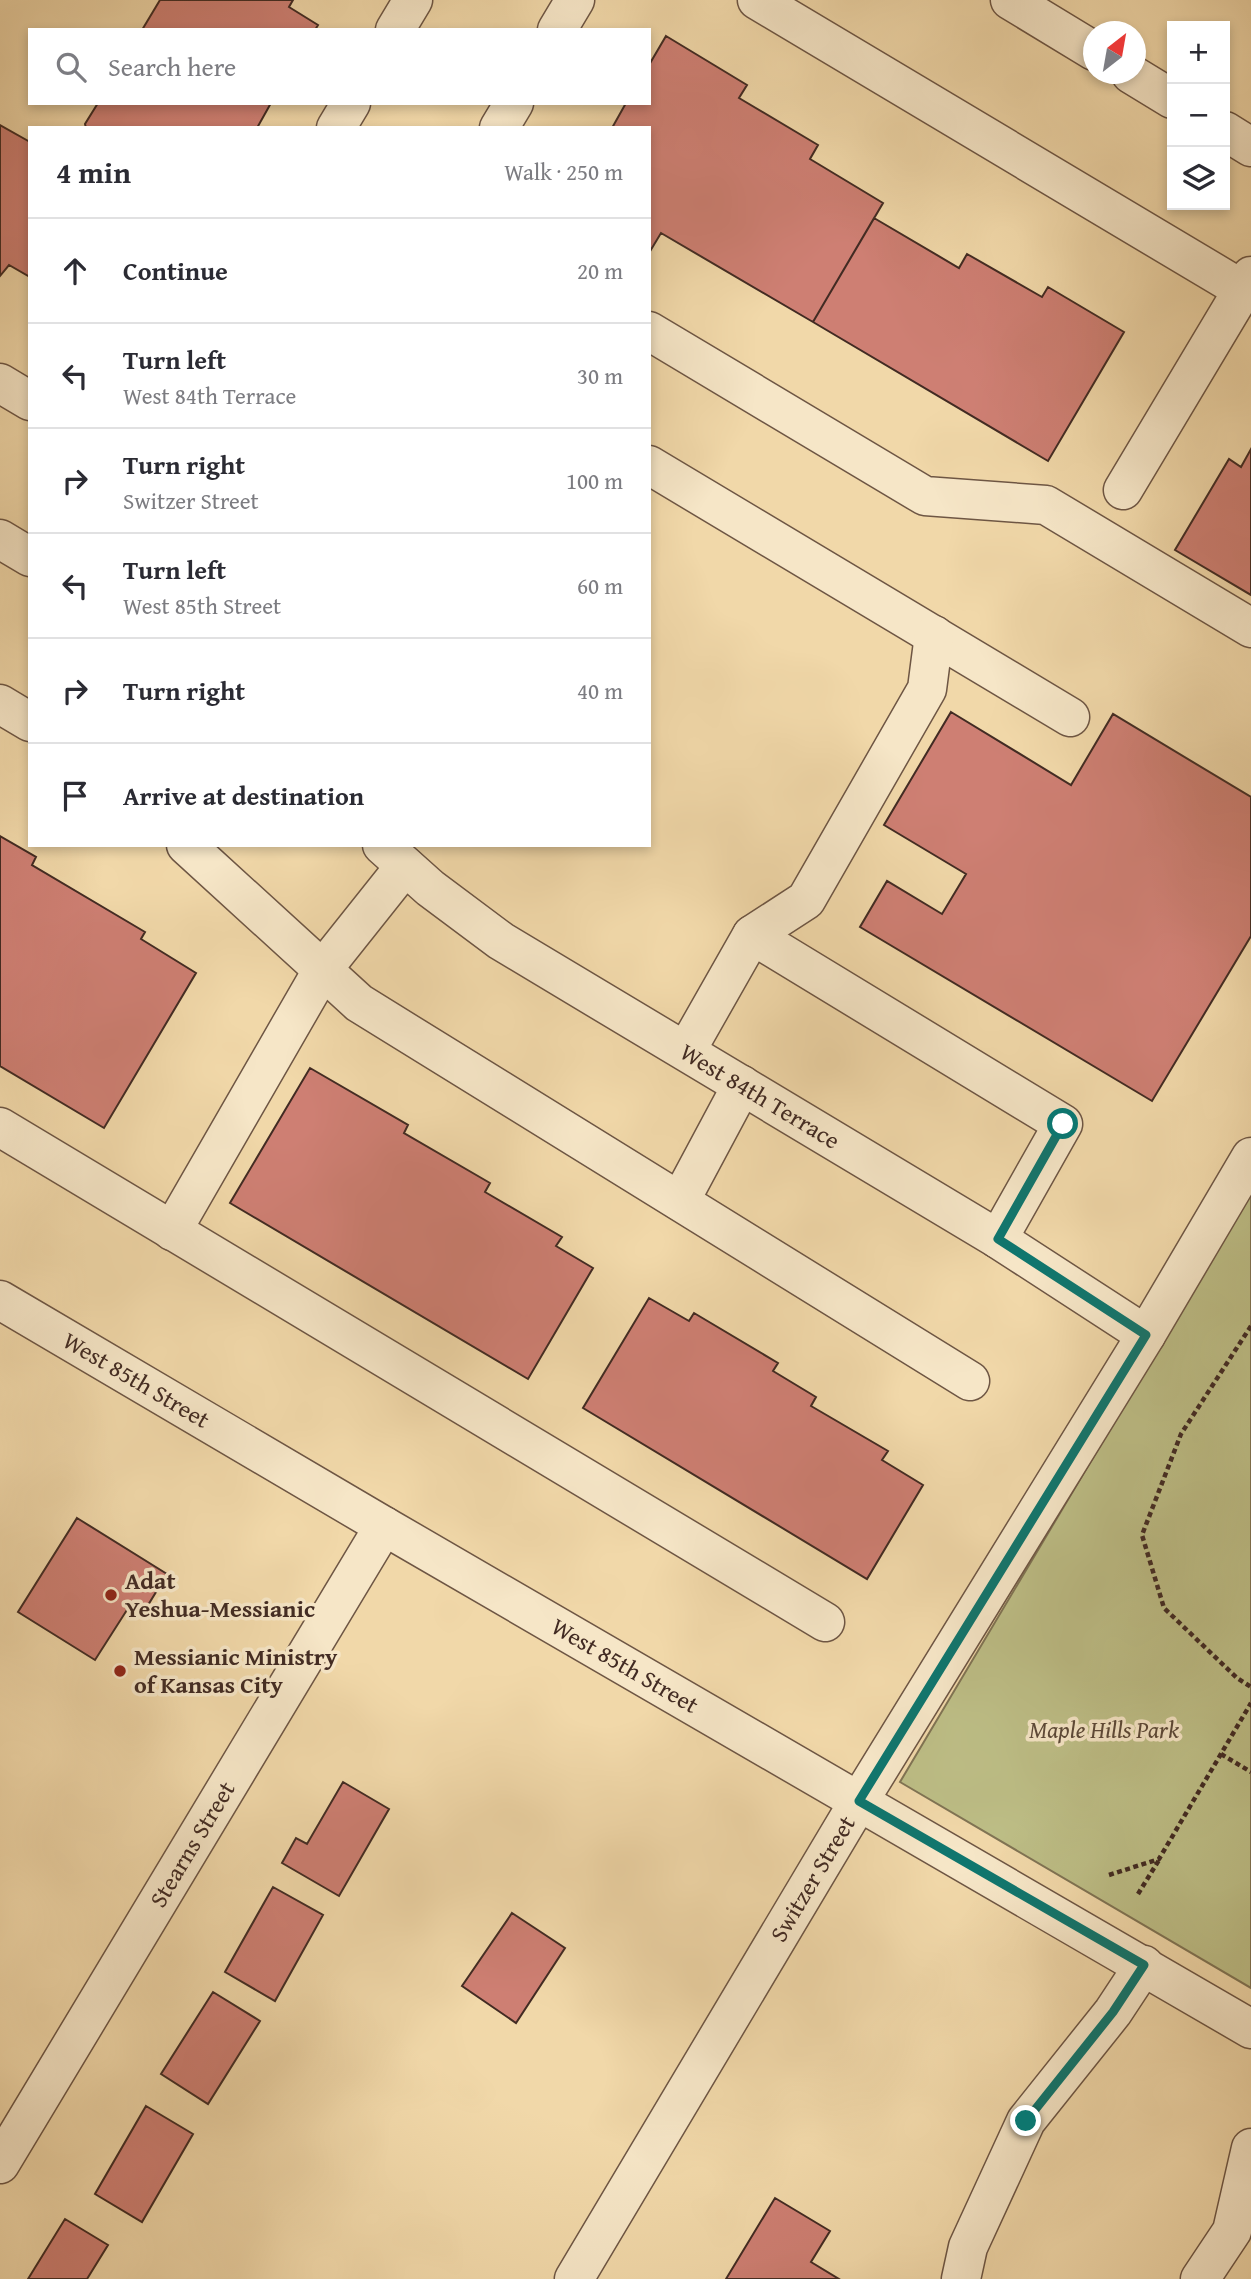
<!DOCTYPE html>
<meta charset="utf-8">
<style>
:root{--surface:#fff;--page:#f7f7f7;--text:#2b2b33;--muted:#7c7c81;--line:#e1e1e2}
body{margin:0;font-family:"Gentium Book Plus",serif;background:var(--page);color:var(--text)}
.controls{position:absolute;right:21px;top:21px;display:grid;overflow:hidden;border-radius:0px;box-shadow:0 4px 10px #0003}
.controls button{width:63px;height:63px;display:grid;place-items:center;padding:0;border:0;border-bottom:2px solid var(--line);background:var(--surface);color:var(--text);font:35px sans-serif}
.compass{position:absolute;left:1083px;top:21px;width:63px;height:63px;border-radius:50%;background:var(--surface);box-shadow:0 4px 10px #0003;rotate:31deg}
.stop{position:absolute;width:21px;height:21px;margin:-16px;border:5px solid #0f766e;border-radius:50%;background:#fff}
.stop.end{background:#0f766e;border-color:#fff;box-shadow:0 2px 7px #0008}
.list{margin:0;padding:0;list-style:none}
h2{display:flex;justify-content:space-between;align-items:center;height:91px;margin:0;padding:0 28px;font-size:30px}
h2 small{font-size:23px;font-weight:400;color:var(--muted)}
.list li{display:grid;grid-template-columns:46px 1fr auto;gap:21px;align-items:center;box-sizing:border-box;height:105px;padding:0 28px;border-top:2px solid var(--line)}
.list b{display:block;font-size:26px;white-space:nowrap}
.list p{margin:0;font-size:23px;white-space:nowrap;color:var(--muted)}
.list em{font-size:23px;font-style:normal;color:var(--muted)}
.icon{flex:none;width:38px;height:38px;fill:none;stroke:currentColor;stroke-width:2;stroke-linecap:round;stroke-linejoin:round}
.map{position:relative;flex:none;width:1251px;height:2279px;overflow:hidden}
.search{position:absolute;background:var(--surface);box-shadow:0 4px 10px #0003;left:28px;top:28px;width:623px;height:77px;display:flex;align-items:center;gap:18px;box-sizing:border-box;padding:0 24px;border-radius:0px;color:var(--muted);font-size:26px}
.panel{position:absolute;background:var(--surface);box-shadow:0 4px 10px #0003;left:28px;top:126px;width:623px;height:721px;border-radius:0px}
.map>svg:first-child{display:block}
</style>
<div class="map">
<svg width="1251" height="2279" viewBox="0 0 1251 2279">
<rect width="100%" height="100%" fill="#f1d8a9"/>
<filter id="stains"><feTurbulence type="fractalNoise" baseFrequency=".00286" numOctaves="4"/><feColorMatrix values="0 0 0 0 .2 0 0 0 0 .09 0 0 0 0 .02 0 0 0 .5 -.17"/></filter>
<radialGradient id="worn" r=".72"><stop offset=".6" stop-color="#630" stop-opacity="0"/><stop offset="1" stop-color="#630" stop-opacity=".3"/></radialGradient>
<path fill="#bdbe86" stroke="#807454" stroke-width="2" d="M1251,1192V1988L900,1782Z"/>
<path fill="#ce7f73" stroke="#422b23" stroke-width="2" d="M160,0H293L289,7L318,25L315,30H142Z
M666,36L747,85L739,98L818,145L810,159L883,203L813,322L661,233L649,253V128H612L626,103H649V65Z
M98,103H271L257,128H86L85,124Z
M0,125L30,142V277L9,265L0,276Z
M874,218L959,268L967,254L1042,297L1048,287L1124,332L1048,461L813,322Z
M1251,449V595L1175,550L1229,459L1241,467Z
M951,712L1071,785L1113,714L1251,797V936L1152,1101L860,927L887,881L942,914L966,874L884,825Z
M0,836L36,857L32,865L145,932L141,939L196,973L104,1128L0,1066Z
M310,1068L408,1125L404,1133L490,1183L485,1192L562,1237L556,1246L593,1268L528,1379L230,1203Z
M649,1298L689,1321L694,1313L778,1363L773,1371L816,1397L811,1406L888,1451L882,1460L923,1485L867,1579L583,1408Z
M77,1518L167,1574L145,1610L132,1602L95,1660L18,1612Z
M343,1782L389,1809L339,1896L282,1863L296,1838L307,1844Z
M273,1887L323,1915L275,2001L225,1972Z
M512,1913L565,1948L516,2023L462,1986Z
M213,1992L260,2021L208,2104L161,2074Z
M146,2106L193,2134L142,2222L95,2194Z
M775,2198L830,2231L811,2262L839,2279H726Z
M65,2219L108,2245L87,2279H28Z"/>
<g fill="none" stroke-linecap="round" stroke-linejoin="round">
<defs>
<g id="minor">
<path d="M757,0L1243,290"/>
<path d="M1010,0L1094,51"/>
<path d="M395,30L413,0"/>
<path d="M557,30L575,0"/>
<path d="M1131,74L1172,99"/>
<path d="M336,128L351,103"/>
<path d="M499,128L514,103"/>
<path d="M1225,131L1251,147"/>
<path d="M649,331L925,496L1046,505L1251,628"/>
<path d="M0,383L30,401"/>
<path d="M649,465L1070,717"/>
<path d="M1123,490L1251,276"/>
<path d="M0,539L30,557"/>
<path d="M0,704L30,722"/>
<path d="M186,845L359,1003L970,1381"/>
<path id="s1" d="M382,845L430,888L501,941L998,1239L1146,1335"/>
<path d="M752,935L1063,1124L998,1239"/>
<path d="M686,1051L752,935L806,900L927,689L934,635"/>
<path d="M0,1127L825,1622"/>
<path d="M680,1201L742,1085"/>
<path d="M172,1231L323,969L405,866"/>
<path id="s2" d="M0,1300L384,1526L1251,2029"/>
<path id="s3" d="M0,2164L384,1526"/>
<path id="s4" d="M574,2279L859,1801L1146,1335L1251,1157"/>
<path d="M961,2279L968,2247L1026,2121L1113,2012L1144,1965"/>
<path d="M1200,2279L1232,2231L1251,2148"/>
</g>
</defs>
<use href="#minor" stroke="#6e5644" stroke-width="41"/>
<path stroke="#422b23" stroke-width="4.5" stroke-dasharray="5 3.5" stroke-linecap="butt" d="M1251,1326L1181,1434L1142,1535L1164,1608L1237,1678L1251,1687
M1221,1754L1251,1772
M1109,1875L1159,1859L1251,1703
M1138,1894L1159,1860"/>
<use href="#minor" stroke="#f6e6c7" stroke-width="38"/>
</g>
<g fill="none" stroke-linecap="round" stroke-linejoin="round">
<path stroke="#0f766e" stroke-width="9" d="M1026,2121L1113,2012L1144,1965L859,1801L1146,1335L998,1239L1063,1124"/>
</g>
<g fill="#8f2418" stroke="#f6e6c7" stroke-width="2.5">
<circle cx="111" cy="1595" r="7"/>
<circle cx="120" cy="1671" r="7"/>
</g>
<g text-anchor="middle" stroke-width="7" stroke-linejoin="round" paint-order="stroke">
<g font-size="24" fill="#422b23" stroke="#f6e6c7">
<text dy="8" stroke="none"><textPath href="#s1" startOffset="455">West 84th Terrace</textPath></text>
<text dy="8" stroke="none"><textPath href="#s2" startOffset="158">West 85th Street</textPath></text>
<text dy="8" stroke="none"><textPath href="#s2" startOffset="724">West 85th Street</textPath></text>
<text dy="8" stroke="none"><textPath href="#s3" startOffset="373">Stearns Street</textPath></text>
<text dy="8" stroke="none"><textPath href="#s4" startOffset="466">Switzer Street</textPath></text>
</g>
<g font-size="24" font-weight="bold" fill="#422b23" stroke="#f6e6c7" text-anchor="start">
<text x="125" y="1589">Adat<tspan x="125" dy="28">Yeshua-Messianic</tspan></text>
<text x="134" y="1665">Messianic Ministry<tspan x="134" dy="28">of Kansas City</tspan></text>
</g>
<g font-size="24" font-style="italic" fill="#5b4837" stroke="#f6e6c7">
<text x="1104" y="1738">Maple Hills Park</text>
</g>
</g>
<rect width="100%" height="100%" filter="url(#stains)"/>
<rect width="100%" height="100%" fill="url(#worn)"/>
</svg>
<div class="controls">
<button>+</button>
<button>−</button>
<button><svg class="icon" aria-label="layers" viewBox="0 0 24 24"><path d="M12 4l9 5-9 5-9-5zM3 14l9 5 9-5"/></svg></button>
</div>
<svg class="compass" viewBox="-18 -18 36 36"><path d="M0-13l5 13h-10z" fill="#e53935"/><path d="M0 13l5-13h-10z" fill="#7c7c81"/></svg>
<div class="stop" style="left:1063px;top:1124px"></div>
<div class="stop end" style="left:1026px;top:2121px"></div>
<div class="search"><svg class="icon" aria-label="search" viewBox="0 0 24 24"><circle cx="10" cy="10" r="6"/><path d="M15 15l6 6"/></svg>Search here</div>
<section class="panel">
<h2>4 min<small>Walk · 250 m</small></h2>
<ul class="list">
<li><svg class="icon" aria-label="ahead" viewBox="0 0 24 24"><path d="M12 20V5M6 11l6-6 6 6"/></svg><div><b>Continue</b></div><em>20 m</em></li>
<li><svg class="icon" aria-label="left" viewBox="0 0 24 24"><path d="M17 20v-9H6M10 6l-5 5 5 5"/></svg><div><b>Turn left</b><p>West 84th Terrace</p></div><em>30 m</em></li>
<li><svg class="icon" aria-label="right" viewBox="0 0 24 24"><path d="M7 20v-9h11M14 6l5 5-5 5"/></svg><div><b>Turn right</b><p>Switzer Street</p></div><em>100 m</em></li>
<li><svg class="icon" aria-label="left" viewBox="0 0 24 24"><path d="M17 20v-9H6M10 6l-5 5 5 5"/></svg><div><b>Turn left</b><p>West 85th Street</p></div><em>60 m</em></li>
<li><svg class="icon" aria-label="right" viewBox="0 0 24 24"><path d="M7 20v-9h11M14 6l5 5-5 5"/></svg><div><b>Turn right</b></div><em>40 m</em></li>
<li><svg class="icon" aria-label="arrive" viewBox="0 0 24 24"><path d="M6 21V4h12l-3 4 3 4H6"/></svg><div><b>Arrive at destination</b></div></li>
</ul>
</section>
</div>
